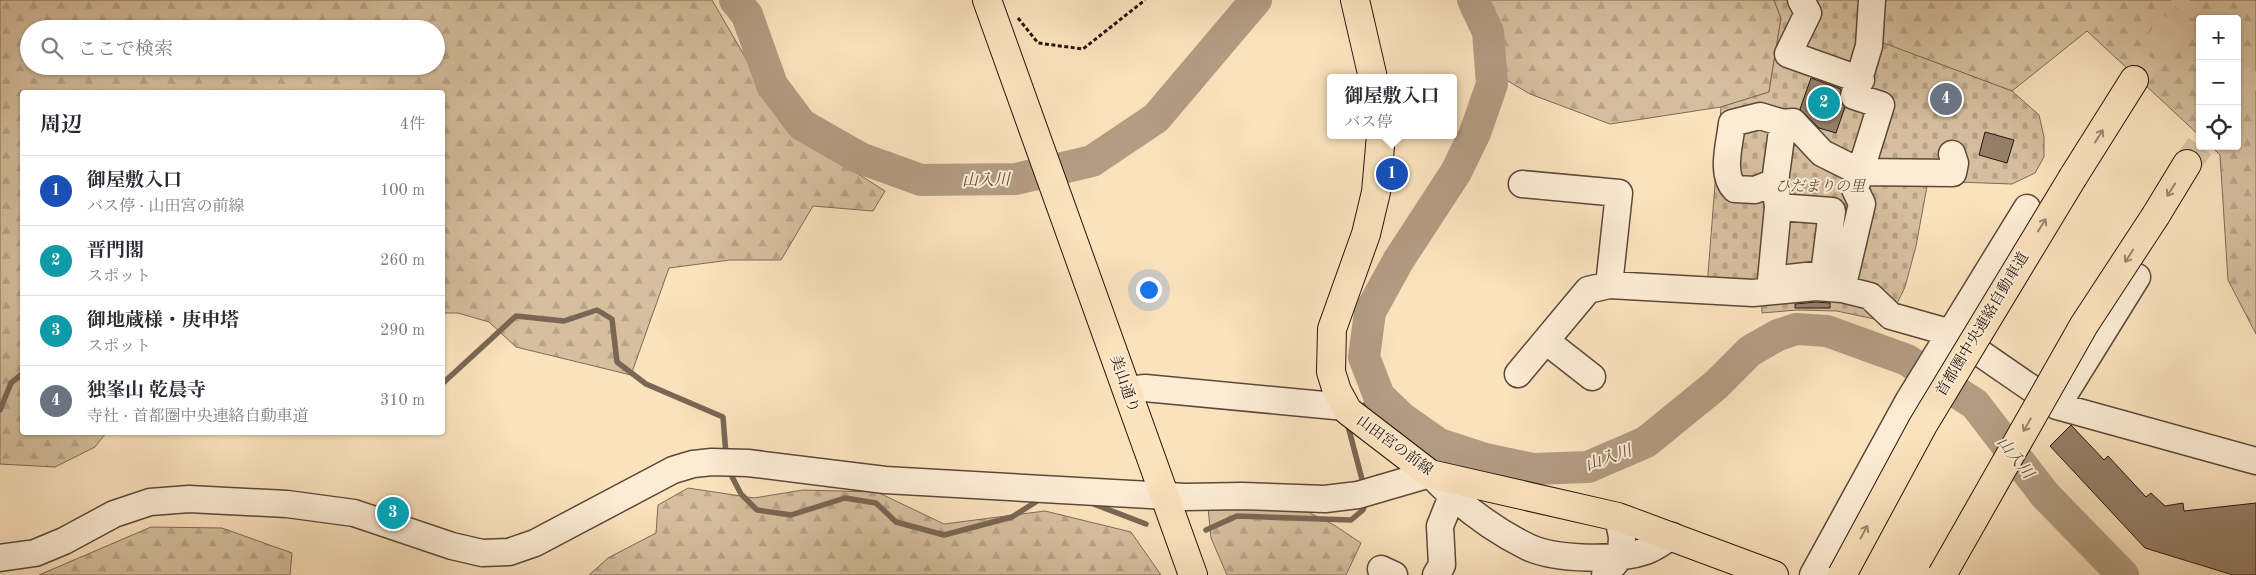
<!DOCTYPE html>
<html lang="ja">
<meta charset="utf-8">
<style>
:root{--surface:#fff;--page:#f2f2f3;--text:#2b2b33;--muted:#7c7c81;--line:#e1e1e2;--accent:#111827}
body{margin:0;font-family:"Old Standard TT","Noto Serif JP",serif;background:var(--page);color:var(--text)}
.controls{position:absolute;right:15px;top:15px;display:grid;overflow:hidden;border-radius:5px;box-shadow:0 1px 4px #0004}
.controls button{width:45px;height:45px;display:grid;place-items:center;padding:0;border:0;border-bottom:1px solid var(--line);background:var(--surface);color:var(--text);font:25px sans-serif}
.you{position:absolute;left:1148px;top:289px;width:18px;height:18px;margin:-12px;border:4px solid #fff;border-radius:50%;background:#1a73e8;box-shadow:0 0 0 8px #1a73e833}
.badge{display:grid;place-items:center;width:32px;height:32px;border-radius:50%;background:var(--accent);color:#fff;font-size:16px;font-weight:700}
.pin{position:absolute;translate:-50% -50%;border:2px solid #fff;box-shadow:0 1px 5px #0006}
.popup{position:absolute;left:1327px;top:74px;width:130px;height:65px;box-sizing:border-box;display:grid;place-content:center;border-radius:5px;background:var(--surface);filter:drop-shadow(0 1px 4px #0005);font-size:16px;white-space:nowrap;color:var(--muted)}
.popup b{font-size:19px;color:var(--text)}
.popup::after{content:'';position:absolute;left:50%;top:100%;margin-left:-10px;border:10px solid transparent;border-top-color:var(--surface)}
.list{margin:0;padding:0;list-style:none}
h2{display:flex;justify-content:space-between;align-items:center;height:65px;margin:0;padding:0 20px;font-size:21px}
h2 small{font-size:16px;font-weight:400;color:var(--muted)}
.list li{display:grid;grid-template-columns:32px 1fr auto;gap:15px;align-items:center;box-sizing:border-box;height:70px;padding:0 20px;border-top:1px solid var(--line)}
.list b{display:block;font-size:19px;white-space:nowrap}
.list p{margin:0;font-size:16px;white-space:nowrap;color:var(--muted)}
.list em{font-size:16px;font-style:normal;color:var(--muted)}
.icon{flex:none;width:28px;height:28px;fill:none;stroke:currentColor;stroke-width:2;stroke-linecap:round;stroke-linejoin:round}
.map{position:relative;flex:none;width:2256px;height:575px;overflow:hidden}
.search{position:absolute;background:var(--surface);box-shadow:0 1px 4px #0004;left:20px;top:20px;width:425px;height:55px;display:flex;align-items:center;gap:12px;box-sizing:border-box;padding:0 18px;border-radius:28px;color:var(--muted);font-size:19px}
.panel{position:absolute;background:var(--surface);box-shadow:0 1px 4px #0004;left:20px;top:90px;width:425px;height:345px;border-radius:5px}
.map>svg:first-child{display:block}
</style>
<div class="map">
<svg width="2256" height="575" viewBox="0 0 2256 575">
<defs>
<pattern id="forest-firs" width="22" height="20" patternUnits="userSpaceOnUse" patternTransform="scale(1.25)"><rect width="22" height="20" fill="#d6bf9f"/><path d="M5 1l3.5 6h-7zM16 11l3.5 6h-7z" fill="#b8a388"/></pattern>
<pattern id="cemetery-stones" width="16" height="16" patternUnits="userSpaceOnUse" patternTransform="scale(1.25)"><rect width="16" height="16" fill="#d6bf9f"/><path d="M2 7V4a2 2 0 0 1 4 0v3zM10 15v-3a2 2 0 0 1 4 0v3z" fill="#b8a388"/></pattern>
</defs>
<rect width="100%" height="100%" fill="#fae2bd"/>
<filter id="stains"><feTurbulence type="fractalNoise" baseFrequency=".004" numOctaves="4"/><feColorMatrix values="0 0 0 0 .2 0 0 0 0 .09 0 0 0 0 .02 0 0 0 .5 -.17"/></filter>
<radialGradient id="worn" r=".72"><stop offset=".6" stop-color="#630" stop-opacity="0"/><stop offset="1" stop-color="#630" stop-opacity=".3"/></radialGradient>
<path fill="url(#forest-firs)" stroke="#7e6a57" fill-rule="evenodd" d="M0,0H712L787,129L885,191L873,211L813,206L781,260H730L669,268L631,375L516,347L489,322L458,313H443L442,92H22V432L106,433L95,447L55,467L0,464ZM29,29H436V66H29Z
M1475,0H1774L1781,18L1769,92L1721,107L1610,124L1530,94L1491,71Z
M1880,0H2256V334L2228,280L2220,155L2211,146H2237V19H2200V136L2087,31L2012,91L1880,42Z
M688,488L754,498L803,490L877,492L944,524L1045,511L1131,532L1161,575H589L608,558L656,533L658,505Z
M1296,506L1334,525L1361,543L1346,575H1227L1211,538L1208,508Z
M151,527L222,528L292,553L290,575H39Z"/>
<path fill="url(#cemetery-stones)" stroke="#7e6a57" d="M1774,0H1880L1881,42L2012,91L2039,115L2044,137V157L2035,173L2012,184L1928,181L1916,246L1905,287L1888,322L1837,311L1797,310L1762,313L1761,288L1707,287L1721,107L1769,92L1781,18Z"/>
<g fill="none" stroke-linecap="round" stroke-linejoin="round">
<path stroke="#7a6654" stroke-width="5.5" d="M442,384L516,316L564,321L597,310L612,319L617,362L646,384L723,417L726,455
M1358,409L1379,396
M0,410L11,383L22,374
M1347,422L1364,487
M728,469L741,494L757,510L791,515L845,498L876,503L896,522L944,535L1012,517L1042,498
M1091,503L1146,524
M1206,530L1237,516L1351,520L1363,510L1366,501"/>
<path stroke="#b29c82" stroke-width="32" d="M735,0L747,15L772,85L802,125L860,158L921,180L1016,179L1092,161L1156,118L1256,0
M1473,0L1488,32L1492,84L1475,133L1456,172L1398,261L1370,312L1364,357L1379,396L1402,418L1439,444L1485,459L1533,469L1588,467L1646,442L1716,385L1750,351L1778,335L1796,329L1827,331L1907,360L1975,404L2045,495L2123,575"/>
</g>
<path fill="#958069" stroke="#27150f" d="M1811,78L1841,89L1839,99L1845,107L1836,133L1819,128L1800,109Z
M1985,132L2014,140L2007,163L1979,155Z
M1816,302L1830,303V308H1795V304Z
M2071,425L2104,460L2108,456L2146,497L2151,493L2165,506L2183,503L2184,511L2256,503V575H2233L2145,548L2050,446Z"/>
<g fill="none" stroke-linecap="round" stroke-linejoin="round">
<path stroke="#dac3a3" stroke-width="28" stroke-dasharray="28 14" stroke-linecap="butt" d="M2134,80L2189,0
M2237,92L2256,66
M2187,164L2200,146"/>
<defs>
<path id="minor" d="M1801,0L1808,13L1788,54L1861,80
M1775,182L1783,123
M1522,184L1619,193L1609,285
M1778,207L1832,211L1824,274L1771,280L1778,207L1775,182L1755,190L1735,189C1720,174 1730,143 1732,123L1760,116L1783,123L1793,122L1822,153L1860,172L1953,173L1955,163L1952,154
M1842,289L1862,204L1855,189L1881,105L1854,96L1869,46L1872,0
M1546,341L1592,377
M1518,374L1588,290L1609,285L1753,293L1816,287L1842,289L1870,296L1891,316L1951,333L2057,406L2137,277
M1128,390L1145,388L1345,407
M2057,406L2256,461
M0,558L35,553L64,541L114,514L150,502L189,499L287,504L354,513L452,546L482,553L509,552L535,543L673,470L693,464L712,462L748,463L885,480L1185,497L1242,496L1325,499L1358,495L1430,474C1458,503 1491,529 1528,547C1556,560 1617,561 1646,551C1655,548 1664,541 1672,536
M1381,569L1394,575
M1436,575L1442,565L1440,526L1452,496
M1605,575L1621,556L1622,537L1618,517
M1813,575L1909,400L2027,208"/>
<path id="major" d="M987,0L1193,575
M1355,0L1373,78
M1381,135L1376,192L1366,234L1332,329L1331,372L1337,391L1348,411L1430,474L1618,517L1774,575"/>
<path id="highway" d="M2073,177L2134,80
M2156,215L2187,164"/>
</defs>
<use href="#minor" stroke="#5c483a" stroke-width="29"/>
<use href="#major" stroke="#27150f" stroke-width="30"/>
<use href="#highway" stroke="#27150f" stroke-width="30"/>
<path stroke="#27150f" stroke-width="3" stroke-dasharray="4 2.5" stroke-linecap="butt" d="M1018,18L1038,43L1083,49L1145,0"/>
<use href="#minor" stroke="#fcecd4" stroke-width="26"/>
<use href="#major" stroke="#fae2bd" stroke-width="28"/>
<use href="#highway" stroke="#fae2bd" stroke-width="28"/>
<defs>
<path id="highway-bridge" d="M1842,575L1923,425L2073,177
M1942,575L2084,325L2156,215"/>
</defs>
<use href="#highway-bridge" stroke="#27150f" stroke-width="30" stroke-linecap="butt"/>
<use href="#highway-bridge" stroke="#fae2bd" stroke-width="28"/>
</g>
<defs><path id="oneway-shaft" d="M-6 0H5M1.5-3L5.5 0L1.5 3" fill="none" stroke-width="1.6" stroke-linecap="round" stroke-linejoin="round" transform="scale(1.25)"/></defs>
<g stroke="#9b866f">
<use href="#oneway-shaft" transform="translate(2099 136) rotate(-58)"/>
<use href="#oneway-shaft" transform="translate(2171 190) rotate(122)"/>
<use href="#oneway-shaft" transform="translate(2042 225) rotate(-58)"/>
<use href="#oneway-shaft" transform="translate(2129 256) rotate(123)"/>
<use href="#oneway-shaft" transform="translate(2027 425) rotate(120)"/>
<use href="#oneway-shaft" transform="translate(1864 532) rotate(-62)"/>
</g>
<g text-anchor="middle" stroke-width="4" stroke-linejoin="round" paint-order="stroke">
<g font-size="15" font-style="italic" fill="#645041" stroke="#fcecd4">
<text x="1820" y="191">ひだまりの里</text>
</g>
<g font-size="15" fill="#27150f" stroke="#fcecd4">
<text transform="translate(1982 324) rotate(-59)" y="5">首都圏中央連絡自動車道</text>
<text transform="translate(1125 384) rotate(71)" y="5">美山通り</text>
<text transform="translate(1395 445) rotate(36)" y="5">山田宮の前線</text>
</g>
<g font-size="16" font-style="italic" fill="#5f4b3d" stroke="#fcecd4">
<text transform="translate(986 179) rotate(-1)" y="6">山入川</text>
<text transform="translate(1608 457) rotate(-19)" y="6">山入川</text>
<text transform="translate(2016 457) rotate(52)" y="6">山入川</text>
</g>
</g>
<rect width="100%" height="100%" filter="url(#stains)"/>
<rect width="100%" height="100%" fill="url(#worn)"/>
</svg>
<div class="controls">
<button>+</button>
<button>−</button>
<button><svg class="icon" aria-label="locate" viewBox="0 0 24 24"><circle cx="12" cy="12" r="6"/><path d="M12 2v4M12 18v4M2 12h4M18 12h4"/></svg></button>
</div>
<div class="you"></div>
<div class="pin badge" style="left:1392px;top:174px;background:#1a4fb4">1</div>
<div class="popup"><b>御屋敷入口</b>バス停</div>
<div class="pin badge" style="left:1824px;top:103px;background:#0f9aa8">2</div>
<div class="pin badge" style="left:393px;top:513px;background:#0f9aa8">3</div>
<div class="pin badge" style="left:1946px;top:99px;background:#6b7280">4</div>
<div class="search"><svg class="icon" aria-label="search" viewBox="0 0 24 24"><circle cx="10" cy="10" r="6"/><path d="M15 15l6 6"/></svg>ここで検索</div>
<section class="panel">
<h2>周辺<small>4件</small></h2>
<ul class="list">
<li><span class="badge" style="background:#1a4fb4">1</span><div><b>御屋敷入口</b><p>バス停 · 山田宮の前線</p></div><em>100 m</em></li>
<li><span class="badge" style="background:#0f9aa8">2</span><div><b>晋門閣</b><p>スポット</p></div><em>260 m</em></li>
<li><span class="badge" style="background:#0f9aa8">3</span><div><b>御地蔵様・庚申塔</b><p>スポット</p></div><em>290 m</em></li>
<li><span class="badge" style="background:#6b7280">4</span><div><b>独峯山 乾晨寺</b><p>寺社 · 首都圏中央連絡自動車道</p></div><em>310 m</em></li>
</ul>
</section>
</div>
